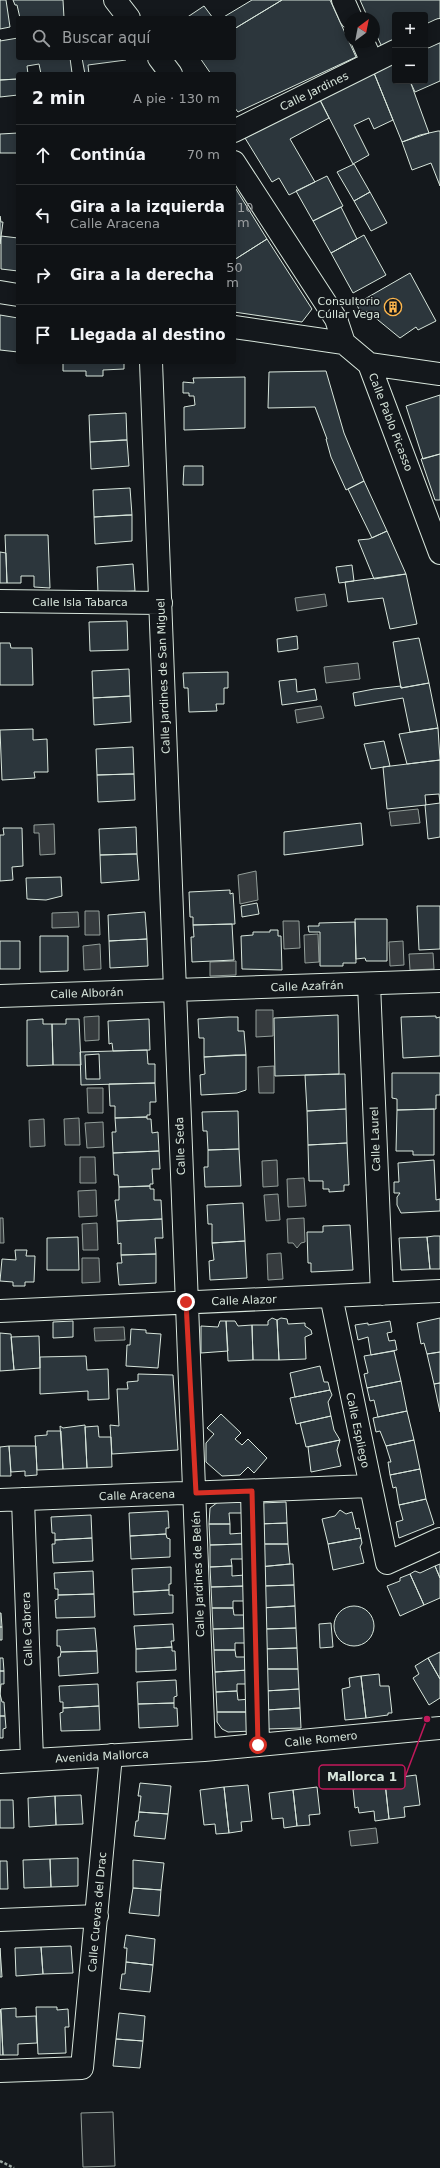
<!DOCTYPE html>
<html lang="es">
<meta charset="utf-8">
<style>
:root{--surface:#0f1215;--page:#181b1e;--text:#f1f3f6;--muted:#9b9ea0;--line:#2f3234}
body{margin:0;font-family:"DejaVu Sans",sans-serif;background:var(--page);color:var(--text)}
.controls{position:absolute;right:12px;top:12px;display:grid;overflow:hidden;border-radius:4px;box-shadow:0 2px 10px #0003}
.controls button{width:36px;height:36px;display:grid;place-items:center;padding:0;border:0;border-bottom:1px solid var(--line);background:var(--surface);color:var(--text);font:20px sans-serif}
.compass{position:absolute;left:344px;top:12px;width:36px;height:36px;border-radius:50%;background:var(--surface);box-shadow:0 2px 10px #0003;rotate:32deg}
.stop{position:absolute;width:12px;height:12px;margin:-9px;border:3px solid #d93025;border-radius:50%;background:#fff}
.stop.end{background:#d93025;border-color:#fff;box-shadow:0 1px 4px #0008}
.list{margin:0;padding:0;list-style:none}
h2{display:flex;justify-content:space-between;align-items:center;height:52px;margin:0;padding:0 16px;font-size:17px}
h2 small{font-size:13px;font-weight:400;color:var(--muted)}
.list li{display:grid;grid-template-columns:26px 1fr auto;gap:12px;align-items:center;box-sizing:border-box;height:60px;padding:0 16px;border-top:1px solid var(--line)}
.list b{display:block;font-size:15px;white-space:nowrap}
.list p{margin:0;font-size:13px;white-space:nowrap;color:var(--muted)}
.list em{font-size:13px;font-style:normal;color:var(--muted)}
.icon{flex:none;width:22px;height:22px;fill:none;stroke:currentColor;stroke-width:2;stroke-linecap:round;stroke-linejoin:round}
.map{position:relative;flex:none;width:440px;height:2168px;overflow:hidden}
.search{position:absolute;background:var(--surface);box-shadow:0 2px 10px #0003;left:16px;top:16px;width:220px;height:44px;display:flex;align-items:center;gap:10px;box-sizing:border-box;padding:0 14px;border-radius:4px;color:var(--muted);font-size:15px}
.panel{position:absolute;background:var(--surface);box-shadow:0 2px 10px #0003;left:16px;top:72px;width:220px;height:292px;border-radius:4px}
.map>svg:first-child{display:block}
</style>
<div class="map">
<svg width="440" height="2168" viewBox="0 0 440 2168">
<rect width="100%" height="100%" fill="#14181c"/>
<path fill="#202428" stroke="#939e99" d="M113,2112L115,2166L83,2167L81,2113Z"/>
<path fill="#363b3e" stroke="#939e99" d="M325,594L327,606L297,611L295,598Z
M358,663L360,679L326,683L324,667Z
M321,706L324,718L297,723L295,710Z
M418,809L420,823L391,826L389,812Z
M54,824L55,854L40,855L39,833H34V825Z
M256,871L258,900L240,904L238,875Z
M85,911H99L100,935H85Z
M78,912L79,927L52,928V913Z
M283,921H299L300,948L284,949Z
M318,934L319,962L305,963L304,935Z
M403,941L404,965L390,966L389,942Z
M100,944L101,969L84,970L83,946Z
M433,953L434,969L410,970L409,954Z
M236,961V975L210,976V962Z
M256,1010H273V1036L256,1037Z
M99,1016V1040L85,1041L84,1017Z
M274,1066V1093H259L258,1067Z
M87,1088H103V1113H88Z
M79,1118L80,1145H65L64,1119Z
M44,1119L45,1146L30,1147L29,1120Z
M103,1122L104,1147L87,1148L85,1123Z
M80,1157H95L96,1183H80Z
M277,1160L278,1186L263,1187L262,1161Z
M304,1178L306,1206L288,1207L287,1179Z
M96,1190L97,1216L79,1217L78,1191Z
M278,1194L280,1220L266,1221L264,1195Z
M0,1218H3L4,1243H0Z
M304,1218L305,1242L301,1243L297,1248L293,1243H288L287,1219Z
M97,1223L98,1250H83L82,1224Z
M281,1253L283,1279L268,1280L267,1254Z
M82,1258H99L100,1282L82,1283Z
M124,1327L125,1340L95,1341L94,1328Z
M376,1828L378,1843L351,1846L349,1831Z"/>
<path fill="#2c363c" stroke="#d8e6dc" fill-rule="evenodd" d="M0,0H6L10,27L0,29Z
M13,0H63L64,18H20L17,5H15Z
M252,0H282L234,29V18H222Z
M282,0H330L356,57L238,112L234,107V74H211L200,58H234V29Z
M360,0H440V19L425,26V15H395V41L382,47L374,30V18H368Z
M204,6L213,18H186Z
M18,38V58H70L72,73L41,74L39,64L27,66L28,74H18V79L0,80V39V41Z
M440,39V81L415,92L410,81H425V47Z
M82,58H126V60L88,65L89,74H85Z
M395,62V81H410L429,133L402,142L374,73Z
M374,73L393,120L374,129L369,118L354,125L369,155L353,164L320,100Z
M18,79V95L0,97V80Z
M320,100L329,118L290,139L315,182L289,195L279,178L272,182L245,138Z
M438,131H440V186L431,163L412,170L402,142L420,135Z
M18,133V153H0V134Z
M354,164L370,192L354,201L337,172Z
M327,176L343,206L313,221L296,191Z
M234,186L267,239L234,260Z
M370,192L387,223L371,231L354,201Z
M341,207L357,239L331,253L313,221Z
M0,216L1,222H3L0,244Z
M364,235L386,275L353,293L331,253Z
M1,236L18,238V271L1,269Z
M267,239L312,309L302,322L234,312V260Z
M410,273L436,321L418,330L416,327L400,338L367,311L365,314L359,309L356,304Z
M0,315L18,318V352L0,350Z
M63,362H124V369L103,370V376H86V371H63Z
M326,371L344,433L364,481L346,490L331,457L326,439H327L315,407L268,408L269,372Z
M245,377V428L184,430V407L195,405L194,396H189V393H183V382L194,383L193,378Z
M440,395V454L423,459L406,406Z
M126,413L127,440L90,442L89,415Z
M122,440H127L129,466L91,469L90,442Z
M440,454V500H435L421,459Z
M184,466H203V485H183Z
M364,481L387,531L372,538L348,489Z
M130,488L132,515L94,517L93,490Z
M126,515H132V541L95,544L94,517Z
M387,531L406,574L374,579L358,540L369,539Z
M5,535H48L50,588L34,587V576H21V583H7Z
M0,552L6,553L7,583H0Z
M133,564L135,591L98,593L97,567Z
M352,565L354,581L339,583L336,567Z
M406,574L417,624L390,629L383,598L348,602L345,582Z
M127,621L128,650L90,651L89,622Z
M297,636L298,649L278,652L277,639Z
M419,638L429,683L401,688L393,642Z
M0,643H10L11,648H32L33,685H0Z
M129,669L130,696L93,698L92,671Z
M228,672V688H224V704H216L217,711L189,712L188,688H184L183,673Z
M296,679L297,692L315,689L317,700L282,705L279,681Z
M429,683L438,728L410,732L403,698L355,706L353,693L374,689L401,686V688Z
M130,696L131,722L94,725L93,698Z
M438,728L440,760L407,764L399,734Z
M33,729V740L47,739L48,772H34L35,778L2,780L0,730Z
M384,741L390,766L371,769L364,744Z
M133,747L134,774L97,775L96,749Z
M440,760V803L439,794L425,795L426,805L387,809L383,767Z
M129,774H134L135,800L98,802L97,775Z
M440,803V837L428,839L425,805Z
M361,823L363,845L284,855V832Z
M136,827L137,854L100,855L99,829Z
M3,828H22L23,866L12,867L13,880L0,881V835H4Z
M132,854H137L139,880L101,883L100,855Z
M61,877L62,896L46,900L27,899L26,878Z
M230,890V894L233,893L235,924L193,925V917H190L189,892Z
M257,903L259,914L242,917L241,906Z
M417,906H440V949L419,950Z
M145,912L147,939L109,941L108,915Z
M355,919H387V961H366L365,958L356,959Z
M355,922L356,963H343V966H320V932H309L308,926H319V923Z
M232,924L234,960L192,962L191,937H194L193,925Z
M270,930H278V936H281L282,970L242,969L241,936L253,935V932H270Z
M40,936H68V971L40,972Z
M147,939L148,966L110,968L109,941Z
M0,941H20V969H0Z
M338,1015L339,1074L275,1076L274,1018Z
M436,1016V1018L440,1017V1056L403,1058L401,1017Z
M229,1017H238V1031H244L246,1055L204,1057V1038H199L198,1019Z
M43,1019V1024H52L53,1065L27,1066V1020Z
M66,1019H79L81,1065H53L52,1024H66Z
M149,1019L150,1050L113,1051L112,1043L109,1044L108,1021Z
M147,1050L148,1064H155V1083L81,1085L80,1052ZM99,1054L100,1079H86L85,1055Z
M235,1055H246V1090L237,1093L201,1095L200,1075L205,1074L204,1057Z
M392,1073H440V1095H436V1109L397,1110V1099L392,1098Z
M345,1074L346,1109L307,1111L305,1075Z
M155,1083L156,1102H150V1115H147V1117L115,1118V1106H110L109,1084Z
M346,1109L347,1143L308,1145L307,1111Z
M434,1109V1155H413V1151H396L397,1110Z
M238,1111L239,1149L208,1150L207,1131H203L202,1112Z
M147,1117V1119H151L152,1133L158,1132L159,1151L113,1153L112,1132H116L115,1118Z
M347,1143L349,1185H344V1191L329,1192V1189H323V1181H309L308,1145Z
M239,1149L241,1186L205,1187L204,1167H208V1150Z
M159,1151L160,1169H152L153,1184H150V1186L119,1187L118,1175H114L113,1153Z
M434,1160L436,1200L440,1199V1211L401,1213L397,1205V1197L400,1193H394V1182H399L398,1163Z
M150,1186V1189H154V1200H161L162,1219L117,1221L115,1200H119V1187Z
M243,1203L245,1241L212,1243V1224H208L207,1205Z
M162,1219L163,1238H155L156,1254L121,1255V1243L118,1244L117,1221Z
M350,1225L353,1270L311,1272V1263H308L307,1232H323V1226Z
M434,1236H440V1269H430L427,1237Z
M78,1237L79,1270H47V1238Z
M427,1237L430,1269L401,1270L399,1238Z
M245,1241L247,1278L210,1280L209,1261L214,1260L212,1243Z
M15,1250H27L26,1256H35L34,1282H25V1286H13V1282L0,1281L2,1259L16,1260Z
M156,1254V1283L119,1285L117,1263H122L121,1255Z
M272,1318L277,1320L279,1360H253L252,1325H268V1321Z
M281,1318L287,1319L288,1324L305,1323V1326L311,1330L312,1334L305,1337L306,1359L279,1360L277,1320Z
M440,1318V1352L427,1354L424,1343L421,1344L417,1323Z
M73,1321V1337L53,1338V1322Z
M220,1321H226L228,1351L201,1353V1326L218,1327Z
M226,1321H235L238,1326L252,1325L253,1360L228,1361Z
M390,1321L392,1332L387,1333L389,1341L395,1340L397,1350L371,1355L368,1337L358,1340L355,1325L368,1323V1325Z
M131,1329L146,1330V1333L161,1334L158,1368L126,1366L127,1345H130Z
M0,1333L11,1334L14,1370L0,1371Z
M39,1336L40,1368L14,1370L11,1337Z
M394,1351L401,1381L367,1388L364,1374L368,1373L364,1356Z
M440,1352V1383L434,1384L427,1354Z
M86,1356L87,1370L108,1369L109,1399L88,1400V1391L40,1394V1357Z
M320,1366L324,1382H328L330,1390L295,1397L290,1373Z
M138,1374L173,1375L178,1450L112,1454L110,1425L119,1426L117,1389H128L127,1382L138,1381Z
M401,1381L407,1411L378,1417L374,1400L370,1401L367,1388Z
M440,1383V1412L434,1384Z
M330,1390L332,1395L328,1402L331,1416L296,1424L290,1398Z
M407,1411L414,1440L386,1446L380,1431L376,1432L373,1418Z
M221,1414L241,1433L235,1439L242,1445L248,1439L267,1458L254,1473L248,1467L240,1475L222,1476L206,1462V1443L214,1434L207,1428Z
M331,1416L334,1430L340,1440L306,1447L300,1423Z
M85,1425L87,1468L63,1469L60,1426L63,1428Z
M98,1426L99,1437H111L112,1467L87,1468L85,1427Z
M47,1431H61L63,1469L37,1470L35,1436L47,1435Z
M340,1440L337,1450L341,1466L311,1472L308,1447Z
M414,1440L420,1469L390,1475L388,1462H391L386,1446Z
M9,1446H36L37,1475L25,1476V1471L11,1472Z
M9,1446L11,1476H0V1447Z
M420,1469L426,1499L399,1505L396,1487L393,1488L390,1475Z
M426,1499L434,1524L399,1538L396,1522L403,1520L399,1505Z
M218,1502H242V1513H229L230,1524H209L210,1508Z
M286,1502L287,1523L258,1524L260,1503Z
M340,1510L346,1514L352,1512L356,1529L359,1528L361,1538L328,1544L322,1519L335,1516Z
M168,1511L169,1528H166V1534L130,1536L129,1513Z
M91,1515L92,1538L55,1540V1533H52L51,1517Z
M287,1523L288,1544H261L258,1524Z
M209,1524H230V1534L243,1533L244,1544L210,1545Z
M166,1534L167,1538L170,1539V1557L131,1559L130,1536Z
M92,1538L93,1561L53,1563L52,1544H55V1540Z
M361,1538L362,1543L360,1547L364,1563L333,1570L328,1544Z
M244,1544V1559H231L232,1566L210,1567V1545Z
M261,1544H288L290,1564L259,1567Z
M290,1564H293L294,1585L263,1586L259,1567Z
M440,1564V1578L435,1566Z
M232,1566V1576L245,1575L246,1586L211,1587L210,1567Z
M435,1566L440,1578V1598L424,1605L410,1574L415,1571L420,1573Z
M171,1567V1584H169V1590L133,1592L132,1569Z
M93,1571L94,1594L58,1595V1589H55L54,1573Z
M410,1574L424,1605L400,1616L387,1586L400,1581V1578Z
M294,1585L295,1606L261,1608L263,1586Z
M246,1586V1601H233V1608H212L211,1587Z
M169,1590V1595H173V1613L134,1615L133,1592Z
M94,1594L95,1617L56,1618L55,1600L58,1599V1595Z
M295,1606L296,1628L265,1629L261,1608Z
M334 1626a20 20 0 1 1 40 0a20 20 0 1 1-40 0Z
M212,1608H233L234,1615H247L248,1628L213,1629Z
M0,1613H1L2,1627H0Z
M331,1623L333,1647L320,1648L319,1624Z
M173,1624L174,1641H171L172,1647L136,1649L134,1626Z
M0,1627H2V1640H0Z
M95,1628L97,1651L61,1652L60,1646H57V1630Z
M248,1628V1643H235V1650H214L213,1629Z
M296,1628L297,1648L263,1649L265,1629Z
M172,1647V1651H175L176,1670L136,1672V1649Z
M297,1648L298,1669H267L263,1649Z
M214,1650H235L236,1657H249V1670L215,1672Z
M97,1651L98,1673L59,1676L58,1657H60L61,1652Z
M440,1652V1679L428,1658Z
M0,1658H3L4,1671H0Z
M428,1658L440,1679V1698L429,1705L413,1678L419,1674L415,1666Z
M267,1669H298L299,1689L265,1691Z
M249,1670L250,1684H237V1691L216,1692L215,1672Z
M0,1671H4V1684H1L0,1694Z
M379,1674L380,1686H389L392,1713H388V1715L366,1718L361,1676Z
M361,1676L366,1718L345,1720L342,1689L350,1687L349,1678Z
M176,1680L177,1696L174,1697V1703L138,1704L137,1682Z
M98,1684L99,1706L63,1708V1702H60L59,1686Z
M299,1689L300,1708L266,1710L265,1691Z
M237,1691L238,1700L251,1699V1712H217L216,1692Z
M0,1694L2,1702H4L5,1716H0Z
M174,1703V1708H177L178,1726L139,1728L138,1704Z
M99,1706L100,1730L61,1731L60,1713L63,1712V1708Z
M300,1708L301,1728L267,1729L266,1710Z
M217,1712H251L252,1731L228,1732L222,1729L217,1722Z
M0,1716H5L6,1728L3,1729V1738H0Z
M400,1771L401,1777L416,1775L420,1805L404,1807L405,1817L389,1819L384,1773Z
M384,1773L389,1819L375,1821L374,1811L359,1813L358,1807L355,1808L353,1789H355L354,1784L369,1782V1774Z
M140,1783L171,1786L168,1814L139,1812L141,1796H138Z
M248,1785L252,1821L241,1822L242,1831L229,1833L224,1787Z
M224,1787L229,1833L216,1834L215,1824L204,1825L200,1790Z
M317,1787L320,1814L309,1815L310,1825L297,1826L293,1790Z
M293,1790L297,1826L284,1828L283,1818L272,1819L269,1793Z
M81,1795L83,1824L56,1825L55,1796Z
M55,1796L56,1825L29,1827L28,1798Z
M0,1800H13L14,1828H0Z
M139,1812L168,1814L165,1839L134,1836L136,1821H138Z
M78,1858V1886L51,1887L50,1859Z
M50,1859L51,1887L24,1888L23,1860Z
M133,1860L164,1863L161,1890L133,1888Z
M0,1861H7L8,1889H0Z
M133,1888L161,1890L159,1916L129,1913Z
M126,1935L155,1939L153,1965L126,1962L127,1948H124Z
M71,1946L73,1973L43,1974L41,1947Z
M41,1947L43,1974L16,1976L15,1948Z
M0,1948L2,1977H0Z
M126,1962L153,1965L150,1992L120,1989L122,1974H125Z
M36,2007H57V2010L68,2009L69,2027H65L66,2053L38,2054Z
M16,2008V2017L36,2016L37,2043L18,2044V2055H3L1,2009Z
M0,2009L1,2014L3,2055H0Z
M119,2013L145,2016L143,2041L116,2039Z
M116,2039L143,2041L140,2068L113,2066Z"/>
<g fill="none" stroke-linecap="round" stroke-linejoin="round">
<defs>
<path id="minor" d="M115,0L129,18
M343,0L351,18
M425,37L440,30
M363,42L372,62
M159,58L171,74
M234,131L395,51
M234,162L336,319L344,343L369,364L440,553
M0,292L18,295
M234,327L344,343
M151,362L204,1750
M369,364L440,374
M0,601L161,603
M369,984L382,1294
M0,996L440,981
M331,1296L387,1563L440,1539
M0,1311L440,1291
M252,1491L258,1745
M23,1499L32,1760
M0,1500L370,1486
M0,1762L204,1750L440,1728
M0,1920L97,1916
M0,2071L82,2068L111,1755"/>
</defs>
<use href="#minor" stroke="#d8e6dc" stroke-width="24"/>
<path stroke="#9da8a2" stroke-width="2.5" stroke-dasharray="3 2" stroke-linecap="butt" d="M0,2161L14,2168"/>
<use href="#minor" stroke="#14181c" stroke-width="22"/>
</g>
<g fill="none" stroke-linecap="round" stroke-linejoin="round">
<path stroke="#d93025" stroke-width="5" d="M186,1302L196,1493L252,1491L258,1745"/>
</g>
<defs>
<symbol id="building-ring" viewBox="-11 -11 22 22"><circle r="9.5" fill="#14181c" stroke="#ffb74d" stroke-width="1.5"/><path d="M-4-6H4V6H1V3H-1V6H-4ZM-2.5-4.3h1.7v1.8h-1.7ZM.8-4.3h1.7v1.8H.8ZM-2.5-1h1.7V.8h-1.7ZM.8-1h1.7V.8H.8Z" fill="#ffb74d"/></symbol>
</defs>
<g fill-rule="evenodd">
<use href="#building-ring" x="383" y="297" width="20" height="20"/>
</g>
<g text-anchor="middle" stroke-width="3" stroke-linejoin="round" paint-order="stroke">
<g font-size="11" fill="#d8e6dc" stroke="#14181c">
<text transform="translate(314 91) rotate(-26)" y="4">Calle Jardines</text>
<text transform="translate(391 422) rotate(69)" y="4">Calle Pablo Picasso</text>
<text x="80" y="606">Calle Isla Tabarca</text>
<text transform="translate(163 676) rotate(-92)" y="4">Calle Jardines de San Miguel</text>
<text transform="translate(307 986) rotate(-2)" y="4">Calle Azafrán</text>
<text transform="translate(87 993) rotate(-2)" y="4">Calle Alborán</text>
<text transform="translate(375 1139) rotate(-92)" y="4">Calle Laurel</text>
<text transform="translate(180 1146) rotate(-92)" y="4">Calle Seda</text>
<text transform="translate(244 1300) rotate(-2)" y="4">Calle Alazor</text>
<text transform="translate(358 1430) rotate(78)" y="4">Calle Espliego</text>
<text transform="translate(137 1495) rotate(-2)" y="4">Calle Aracena</text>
<text transform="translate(198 1574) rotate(-92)" y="4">Calle Jardines de Belén</text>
<text transform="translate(27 1629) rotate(-92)" y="4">Calle Cabrera</text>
<text transform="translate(321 1739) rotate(-6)" y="4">Calle Romero</text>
<text transform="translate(102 1756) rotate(-3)" y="4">Avenida Mallorca</text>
<text transform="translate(97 1912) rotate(-85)" y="4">Calle Cuevas del Drac</text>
</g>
<g font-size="11" fill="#d8e6dc" stroke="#14181c" text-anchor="end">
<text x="380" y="305">Consultorio<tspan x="380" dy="13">Cúllar Vega</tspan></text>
</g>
</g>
<path fill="none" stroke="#c2185b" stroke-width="1.5" d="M427 1719L405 1777"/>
<circle fill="#c2185b" stroke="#14181c" stroke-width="1.5" cx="427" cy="1719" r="4"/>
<rect fill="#14181c" stroke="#c2185b" stroke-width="1.5" x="319" y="1765" width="86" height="24" rx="4"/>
<g font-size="12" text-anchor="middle" font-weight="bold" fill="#d8e6dc">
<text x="362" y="1781">Mallorca 1</text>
</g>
</svg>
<div class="controls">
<button>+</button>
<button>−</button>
</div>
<svg class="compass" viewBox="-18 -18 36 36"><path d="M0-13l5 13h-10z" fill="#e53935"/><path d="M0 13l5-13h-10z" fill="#9b9ea0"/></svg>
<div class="stop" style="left:258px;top:1745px"></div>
<div class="stop end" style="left:186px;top:1302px"></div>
<div class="search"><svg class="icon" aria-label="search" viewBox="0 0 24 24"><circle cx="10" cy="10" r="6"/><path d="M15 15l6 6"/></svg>Buscar aquí</div>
<section class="panel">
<h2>2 min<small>A pie · 130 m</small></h2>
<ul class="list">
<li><svg class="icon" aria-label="ahead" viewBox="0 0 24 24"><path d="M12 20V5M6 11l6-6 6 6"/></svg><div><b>Continúa</b></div><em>70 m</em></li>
<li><svg class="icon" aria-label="left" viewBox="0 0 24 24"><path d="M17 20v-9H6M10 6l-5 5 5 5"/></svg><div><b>Gira a la izquierda</b><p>Calle Aracena</p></div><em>10 m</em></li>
<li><svg class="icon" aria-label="right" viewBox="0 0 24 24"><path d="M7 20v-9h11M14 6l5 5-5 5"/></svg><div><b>Gira a la derecha</b></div><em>50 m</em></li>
<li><svg class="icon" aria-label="arrive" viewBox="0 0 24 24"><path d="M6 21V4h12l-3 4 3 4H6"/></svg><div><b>Llegada al destino</b></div></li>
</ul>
</section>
</div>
